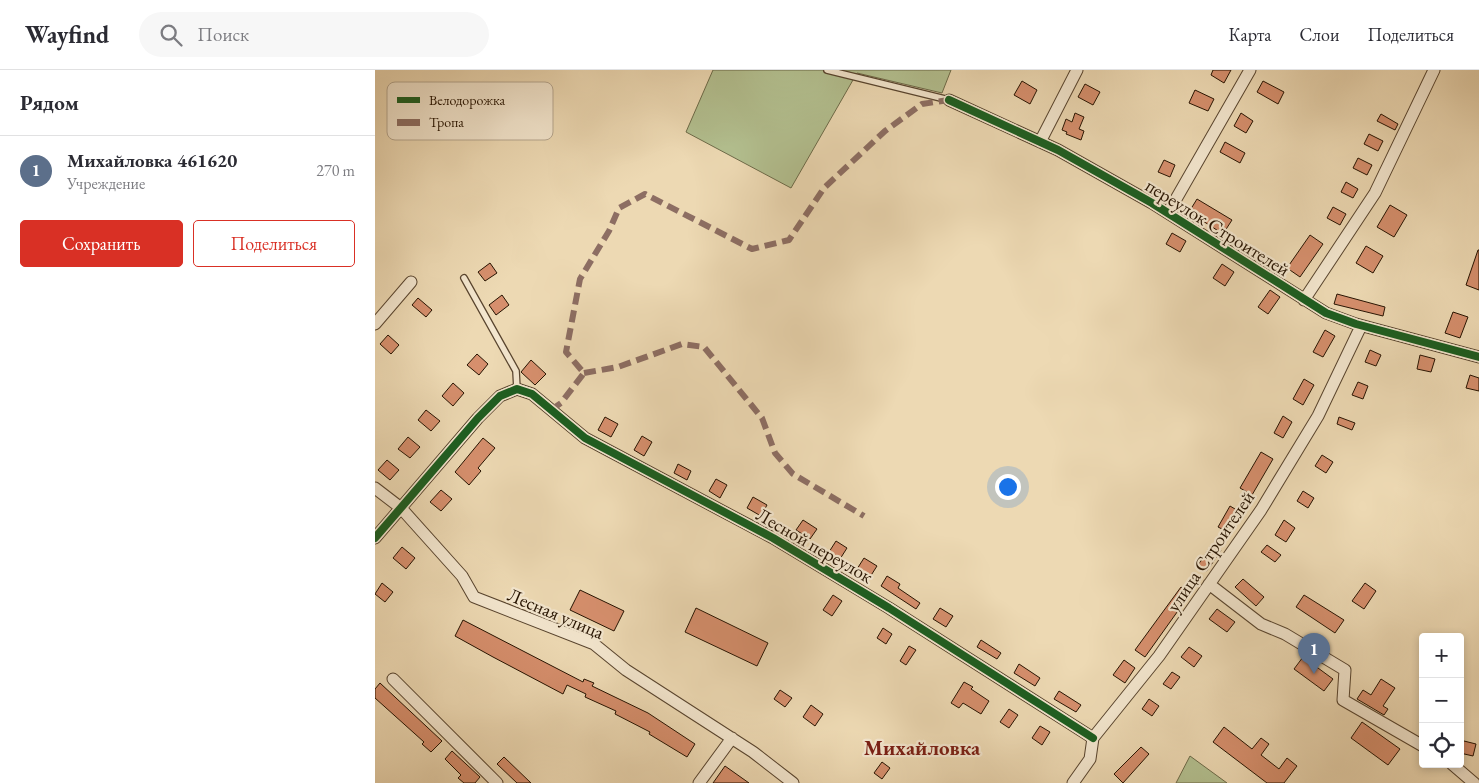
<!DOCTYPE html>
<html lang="ru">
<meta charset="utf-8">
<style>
:root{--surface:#fff;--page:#f7f7f7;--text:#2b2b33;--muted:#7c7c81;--line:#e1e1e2;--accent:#d93025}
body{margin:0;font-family:"EB Garamond",serif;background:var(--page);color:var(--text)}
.controls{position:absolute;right:15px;bottom:15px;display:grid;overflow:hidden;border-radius:5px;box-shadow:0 2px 8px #0003}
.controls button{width:45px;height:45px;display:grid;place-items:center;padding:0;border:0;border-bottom:1px solid var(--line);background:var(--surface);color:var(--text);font:25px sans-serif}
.you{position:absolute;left:632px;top:416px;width:18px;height:18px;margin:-12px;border:4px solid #fff;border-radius:50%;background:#1a73e8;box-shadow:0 0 0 8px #1a73e833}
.badge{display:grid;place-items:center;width:32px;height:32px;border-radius:50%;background:var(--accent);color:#fff;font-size:16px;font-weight:700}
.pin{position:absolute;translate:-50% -41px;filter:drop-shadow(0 1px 2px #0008)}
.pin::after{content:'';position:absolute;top:26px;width:18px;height:15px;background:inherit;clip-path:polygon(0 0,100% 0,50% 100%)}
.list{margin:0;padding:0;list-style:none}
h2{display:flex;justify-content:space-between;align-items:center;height:65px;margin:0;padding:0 20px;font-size:21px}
h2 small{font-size:16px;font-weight:400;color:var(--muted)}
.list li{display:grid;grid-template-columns:32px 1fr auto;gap:15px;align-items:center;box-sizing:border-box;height:70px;padding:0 20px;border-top:1px solid var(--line)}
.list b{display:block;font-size:19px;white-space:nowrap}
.list p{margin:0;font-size:16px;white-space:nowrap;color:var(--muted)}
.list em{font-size:16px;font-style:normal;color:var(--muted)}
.actions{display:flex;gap:10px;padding:15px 20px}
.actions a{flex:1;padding:11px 0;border:1px solid var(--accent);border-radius:5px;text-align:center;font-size:18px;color:var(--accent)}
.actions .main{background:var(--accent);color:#fff}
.icon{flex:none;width:28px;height:28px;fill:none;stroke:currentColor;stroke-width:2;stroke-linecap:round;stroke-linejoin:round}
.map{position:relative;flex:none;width:1104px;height:713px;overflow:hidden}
header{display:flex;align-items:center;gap:30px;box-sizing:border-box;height:70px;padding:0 25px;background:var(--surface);border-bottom:1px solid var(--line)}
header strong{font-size:24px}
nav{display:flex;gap:28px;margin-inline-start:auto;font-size:18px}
.search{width:350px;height:45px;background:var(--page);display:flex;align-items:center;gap:12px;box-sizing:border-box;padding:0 18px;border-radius:28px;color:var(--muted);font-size:19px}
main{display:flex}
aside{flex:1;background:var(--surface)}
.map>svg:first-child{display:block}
</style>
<header>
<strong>Wayfind</strong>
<div class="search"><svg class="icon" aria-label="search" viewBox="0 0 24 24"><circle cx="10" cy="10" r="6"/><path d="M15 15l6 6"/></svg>Поиск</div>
<nav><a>Карта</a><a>Слои</a><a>Поделиться</a></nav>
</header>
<main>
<aside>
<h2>Рядом<small></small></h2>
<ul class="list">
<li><span class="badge" style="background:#5c6f8a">1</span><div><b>Михайловка 461620</b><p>Учреждение</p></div><em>270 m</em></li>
</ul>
<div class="actions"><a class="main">Сохранить</a><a>Поделиться</a></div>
</aside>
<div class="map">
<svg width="1104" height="713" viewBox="0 0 1104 713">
<rect width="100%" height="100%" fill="#edd9b3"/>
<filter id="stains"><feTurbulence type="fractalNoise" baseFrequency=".004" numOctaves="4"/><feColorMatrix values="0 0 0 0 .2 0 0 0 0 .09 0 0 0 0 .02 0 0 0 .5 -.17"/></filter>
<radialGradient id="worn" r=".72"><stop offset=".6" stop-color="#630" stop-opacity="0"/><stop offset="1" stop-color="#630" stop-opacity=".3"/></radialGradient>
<path fill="#b3c090" stroke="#6c6a48" d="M338,0H576L567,23L482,3L416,118L311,62Z
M815,686L852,713H801Z"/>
<path fill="#d68f6d" stroke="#261301" d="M838,0H856L849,13L836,5Z
M647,11L662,20L655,34L639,25Z
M888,11L909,22L903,34L882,22Z
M710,14L725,22L718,35L703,27Z
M820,20L839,29L833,41L814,33Z
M700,43L709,47L704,59L709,61L706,70L691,64L692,62L687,60L691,49L697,52Z
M866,43L878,51L871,63L859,56Z
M1006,44L1023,54L1020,60L1002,51Z
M994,64L1008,71L1003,81L989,74Z
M850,72L870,83L865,93L845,82Z
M983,88L997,95L992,105L978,98Z
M789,90L800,95L795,107L783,102Z
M971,112L983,119L978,128L966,122Z
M822,129L857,150L848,164L814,142Z
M1015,135L1032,145L1019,167L1002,157Z
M958,137L971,144L965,155L952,148Z
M797,163L811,171L805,182L791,174Z
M935,165L948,174L925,207L912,198Z
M991,176L1008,186L998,203L981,193Z
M1103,180H1104V220L1091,215Z
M115,193L122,203L110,211L103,202Z
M847,194L859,202L850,216L838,208Z
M895,220L905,227L893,244L883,237Z
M962,224L1010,237L1008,246L959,234Z
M127,225L134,235L121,245L114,235Z
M43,228L57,240L51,247L37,235Z
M1078,242L1093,247L1085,268L1070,263Z
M950,260L960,266L948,287L938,282Z
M13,265L24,275L16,284L5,274Z
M995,280L1006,285L1001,296L990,292Z
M102,284L113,294L104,305L92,295Z
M1045,285L1060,289L1056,302L1042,299Z
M156,290L171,304L160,315L146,302Z
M1095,305L1104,308V321L1091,318Z
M929,309L939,315L928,335L918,329Z
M983,312L993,316L988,329L977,325Z
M78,313L89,323L78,336L67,326Z
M51,340L65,351L56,361L43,350Z
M908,346L917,352L908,368L899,363Z
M230,347L243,354L236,367L223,360Z
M964,347L980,353L977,360L962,354Z
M267,366L277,372L269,386L259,380Z
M33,367L45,377L35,388L23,379Z
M108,368L120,378L103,398L106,401L94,415L80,402Z
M886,382L898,389L877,425L865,418Z
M947,385L958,392L951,403L940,396Z
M12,390L24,400L15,410L3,400Z
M303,394L316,401L312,410L299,403Z
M341,409L352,415L345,428L334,421Z
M66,420L77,429L66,441L55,432Z
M928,421L939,428L933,438L922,431Z
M378,427L392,435L386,446L372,438Z
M855,436L865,442L853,462L843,457Z
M428,450L442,459L435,469L421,460Z
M909,450L920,458L911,472L900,465Z
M461,471L472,478L465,489L454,482Z
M837,474L846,480L832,501L823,495Z
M892,475L906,485L900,492L886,482Z
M27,477L40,488L31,499L18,488Z
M489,488L502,496L495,507L482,499Z
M512,506L525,514L523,518L545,533L541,539L506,516Z
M868,509L889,527L881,536L860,517Z
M7,513L18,522L10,532L0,524Z
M990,513L1001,521L989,539L977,531Z
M806,517L815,524L770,587L760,580Z
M205,520L249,541L239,561L195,540Z
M458,525L467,531L457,546L448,540Z
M929,525L969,550L960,563L921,537Z
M321,538L393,573L382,596L310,562Z
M565,538L578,546L571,557L558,549Z
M842,539L860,552L852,562L834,549Z
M88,550L208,612L209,609L219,613L217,616L273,643L320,674L312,687L274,664L275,662L240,644L241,641L210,627L211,624L192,615L188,624L118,587L80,566Z
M508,558L517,564L511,574L502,568Z
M606,570L626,583L622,589L602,577Z
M534,576L541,580L531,595L525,591Z
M814,577L827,586L819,597L806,587Z
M928,587L958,609L949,621L919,599Z
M749,590L760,598L750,613L738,605Z
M644,594L665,608L660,616L639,603Z
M797,602L805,607L796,619L788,614Z
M1006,609L1020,618L1008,636L1013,639L1009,645L982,629L988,620L996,625Z
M589,612L598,617L596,619L614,631L606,644L588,633L584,638L576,633Z
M5,613L67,671L56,682L47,674L49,672L0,628V619Z
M405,620L417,628L410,637L399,629Z
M684,621L706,635L701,642L679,629Z
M774,629L784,636L777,646L767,639Z
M436,635L448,644L440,656L428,647Z
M634,639L643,645L634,658L625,652Z
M987,652L1025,679L1013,695L976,668Z
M665,656L675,662L667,675L657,668Z
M849,657L877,679L886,668L894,674L886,685L904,699L912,688L922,696L909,713H892L838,672Z
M1085,670L1101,674L1098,686L1085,683Z
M766,677L774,684L748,713L739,704Z
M77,681L105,707L100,713H89L83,708L86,705L70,689Z
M129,687L156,713H142L122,694Z
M507,692L515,698L507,709L499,703Z
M350,696L374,713H338Z"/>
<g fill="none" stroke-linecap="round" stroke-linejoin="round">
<defs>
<path id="lane" d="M452,0L574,30
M89,208L141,301L142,319"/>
<path id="street" d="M574,30L683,80L777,133L951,243L981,254L1104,287
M665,72L702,0
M793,143L875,0
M929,230L1000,123L1059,0
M0,254L36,212
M0,418L26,438L87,506L99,527L219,574L251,600L378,682L418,713
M0,468L103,348L125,326L142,319L157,324L210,368L398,468L514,538L718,668
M834,514L886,554L910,564L970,600L968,630L1048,676
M18,609L122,713
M1077,694L1099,713
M324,713L357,668
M698,713L715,689L718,668L784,586L886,440L943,346L986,256"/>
</defs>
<use href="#lane" stroke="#58442e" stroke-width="8"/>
<use href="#street" stroke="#58442e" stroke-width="13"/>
<use href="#lane" stroke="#f3e6ce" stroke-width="5.5"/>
<use href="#street" stroke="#f3e6ce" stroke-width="11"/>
<path stroke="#8d6e63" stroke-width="6" stroke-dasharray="12 6" stroke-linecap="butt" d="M209,303L243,297L307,274L329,277L387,348L400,383L418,404L489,446
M176,340L186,333L209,303L191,282L205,209L234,161L244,138L270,124L377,179L414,170L449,118L510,61L547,34L574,30"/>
<defs>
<path id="cycleway" d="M574,30L683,80L777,133L951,243L981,254L1104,287
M0,468L103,348L125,326L142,319L157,324L210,368L398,468L514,538L718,668"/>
</defs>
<use href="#cycleway" stroke="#f3e6ce" stroke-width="11"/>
<use href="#cycleway" stroke="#1b5e20" stroke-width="8"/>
</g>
<g text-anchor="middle" stroke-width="4.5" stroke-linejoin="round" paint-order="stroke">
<g font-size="19" fill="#261301" stroke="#f3e6ce">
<text transform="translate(843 157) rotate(32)" y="7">переулок Строителей</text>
<text transform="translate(440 475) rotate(30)" y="7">Лесной переулок</text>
<text transform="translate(835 481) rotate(-56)" y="7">улица Строителей</text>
<text transform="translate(181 543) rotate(23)" y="7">Лесная улица</text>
</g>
<g font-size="21" font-weight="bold" fill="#7a1f14" stroke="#f3e6ce">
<text x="547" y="685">Михайловка</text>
</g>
</g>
<rect x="12" y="12" width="166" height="58" rx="8" fill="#f3e6ce" stroke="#b6a790" stroke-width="1"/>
<rect x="22" y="27" width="23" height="6" fill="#1b5e20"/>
<rect x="22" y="49" width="23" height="7" fill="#8d6e63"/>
<g font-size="14" fill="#261301">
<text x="54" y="35">Велодорожка</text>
<text x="54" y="57">Тропа</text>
</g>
<rect width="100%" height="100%" filter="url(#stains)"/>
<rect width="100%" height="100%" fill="url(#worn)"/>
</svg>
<div class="controls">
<button>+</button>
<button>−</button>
<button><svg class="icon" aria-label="locate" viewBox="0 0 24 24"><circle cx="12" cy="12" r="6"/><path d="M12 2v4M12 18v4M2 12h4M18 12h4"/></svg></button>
</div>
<div class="you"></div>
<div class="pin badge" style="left:939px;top:604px;background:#5c6f8a">1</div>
</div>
</main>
